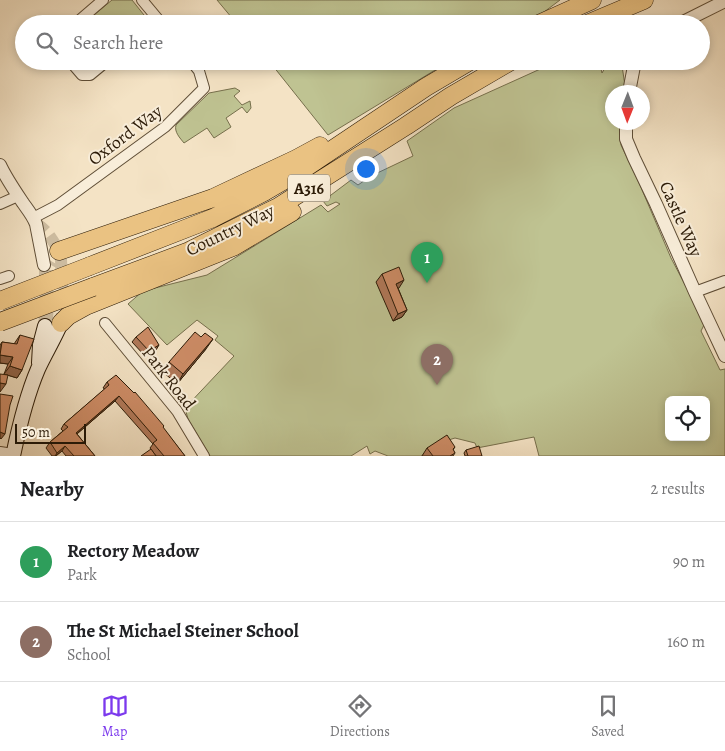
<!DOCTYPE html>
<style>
:root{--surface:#fff;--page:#f6f6f6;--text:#202124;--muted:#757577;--line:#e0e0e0;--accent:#7c3aed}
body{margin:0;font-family:Alegreya,serif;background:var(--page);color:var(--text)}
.controls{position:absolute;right:15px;bottom:15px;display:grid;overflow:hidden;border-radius:8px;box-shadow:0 2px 8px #0003}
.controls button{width:45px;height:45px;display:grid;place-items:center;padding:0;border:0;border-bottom:1px solid var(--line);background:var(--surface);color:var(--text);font:25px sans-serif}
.compass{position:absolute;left:605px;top:85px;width:45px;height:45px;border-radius:50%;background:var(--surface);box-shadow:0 2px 8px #0003;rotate:181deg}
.scale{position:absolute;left:15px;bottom:12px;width:71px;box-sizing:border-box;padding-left:5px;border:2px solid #2c1b07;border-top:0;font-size:14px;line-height:18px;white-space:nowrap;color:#2c1b07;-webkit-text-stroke:4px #f8edd9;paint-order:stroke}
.you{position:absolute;left:365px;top:168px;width:18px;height:18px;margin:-12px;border:4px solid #fff;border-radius:50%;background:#1a73e8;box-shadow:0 0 0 8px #1a73e833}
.badge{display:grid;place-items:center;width:32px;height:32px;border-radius:50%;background:var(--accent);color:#fff;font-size:16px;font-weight:700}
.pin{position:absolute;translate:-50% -41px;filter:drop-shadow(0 1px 2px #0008)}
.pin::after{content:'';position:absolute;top:26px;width:18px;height:15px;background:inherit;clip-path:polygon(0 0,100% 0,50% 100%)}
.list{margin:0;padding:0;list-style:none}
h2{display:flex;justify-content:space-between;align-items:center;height:65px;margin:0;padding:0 20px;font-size:21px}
h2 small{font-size:16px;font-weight:400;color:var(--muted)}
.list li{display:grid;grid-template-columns:32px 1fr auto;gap:15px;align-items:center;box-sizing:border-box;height:80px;padding:0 20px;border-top:1px solid var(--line)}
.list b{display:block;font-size:19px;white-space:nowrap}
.list p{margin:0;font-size:16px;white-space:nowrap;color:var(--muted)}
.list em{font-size:16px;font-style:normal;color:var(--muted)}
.icon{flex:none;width:28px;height:28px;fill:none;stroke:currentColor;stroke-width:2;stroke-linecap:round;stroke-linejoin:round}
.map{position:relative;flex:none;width:725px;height:456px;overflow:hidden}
.search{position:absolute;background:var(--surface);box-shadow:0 2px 8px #0003;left:15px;right:15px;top:15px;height:55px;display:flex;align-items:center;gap:12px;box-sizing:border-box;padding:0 18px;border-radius:28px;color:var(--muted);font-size:19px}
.sheet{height:225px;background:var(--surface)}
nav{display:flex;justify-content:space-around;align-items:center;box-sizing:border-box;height:70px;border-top:1px solid var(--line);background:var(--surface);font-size:14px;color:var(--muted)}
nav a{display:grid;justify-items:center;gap:2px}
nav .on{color:var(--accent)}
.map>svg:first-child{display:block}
</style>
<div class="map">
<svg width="725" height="456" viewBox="0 0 725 456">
<rect width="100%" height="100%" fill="#f4e3c5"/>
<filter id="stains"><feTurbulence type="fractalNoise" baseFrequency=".004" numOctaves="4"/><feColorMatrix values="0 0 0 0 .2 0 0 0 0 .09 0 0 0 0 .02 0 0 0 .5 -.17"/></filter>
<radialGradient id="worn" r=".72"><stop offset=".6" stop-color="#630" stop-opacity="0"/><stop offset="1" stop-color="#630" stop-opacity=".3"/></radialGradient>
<path fill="#bfc392" stroke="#766f4c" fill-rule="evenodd" d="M112,0H132L148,20L143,24H83Z
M217,0H560L540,15L523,24H237Z
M269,61H450L328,135Z
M558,61H599L602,73L609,61H619L622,66L626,92H612V122L620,123L621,145L640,185L671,258L705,323L701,331L720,370L725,369V456H539L534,437L477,448L475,443L455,438L442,442L421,456H388L375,451L370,454L367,446L351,456H210L188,419L185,408L234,356L215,340L218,336L197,320L167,345L128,304L143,291L207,275L321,205L328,212L340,204L336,202L327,206L323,201L351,180L358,185L371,176L413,156L407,141L454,108ZM669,400H706V437H669Z
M235,88L240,91L234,96L242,105L250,101L251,108L247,113L242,107L226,118L231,127L214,138L207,128L184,143C180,138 174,132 176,125L209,93Z"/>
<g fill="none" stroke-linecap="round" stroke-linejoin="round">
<path stroke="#ccbb9f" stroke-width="12" stroke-dasharray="12 6" stroke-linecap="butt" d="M36,224C47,229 53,241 59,251
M61,259L62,286V316"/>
<path stroke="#ccbb9f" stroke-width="14" stroke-dasharray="14 7" stroke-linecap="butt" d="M45,326L47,308L46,270L51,261"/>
<defs>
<path id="minor" d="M142,0L162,24
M75,24L103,0
M70,61L82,75H90L107,61
M0,204L18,196
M33,218L58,205L165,127L204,88L199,71L191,61
M0,279L9,276
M695,292L725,281
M105,323L177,411L204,456
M0,452L13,454"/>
<path id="tertiary" d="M679,24L725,1
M629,92L635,61
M626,122V139L634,158L656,204L695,292L725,356
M0,165C6,178 15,191 23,203C28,210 33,216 36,224L44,265"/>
<path id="secondary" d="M39,363L40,345L45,326
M13,456C19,427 26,397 38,369C45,354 54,339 61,323"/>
<path id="trunk" d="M539,24L592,0
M587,24L644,0
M59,251L213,198L296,159L320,146
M90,266L213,218L264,192L305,168L426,87L470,61
M93,287L187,252L278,207L406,126L451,96L511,61
M61,323L68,316L86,306L233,247L292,212"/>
</defs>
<use href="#minor" stroke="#5e4d36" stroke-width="12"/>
<use href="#tertiary" stroke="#5e4d36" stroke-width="14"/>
<use href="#secondary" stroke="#2c1b07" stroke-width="16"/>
<use href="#trunk" stroke="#2c1b07" stroke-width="19"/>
<use href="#minor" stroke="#f8edd9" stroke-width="10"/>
<use href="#tertiary" stroke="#f8edd9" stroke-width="12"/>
<use href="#secondary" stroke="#f8edd9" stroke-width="14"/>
<use href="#trunk" stroke="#eac282" stroke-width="18"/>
<defs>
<path id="trunk-bridge" d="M0,301L90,266
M0,322L93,287"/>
</defs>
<use href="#trunk-bridge" stroke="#2c1b07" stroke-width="19" stroke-linecap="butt"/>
<use href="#trunk-bridge" stroke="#eac282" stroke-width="18"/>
</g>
<path fill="#b07858" stroke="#2c1b07" d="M382,274L399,288H398L407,310L402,317L393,321L376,282Z
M20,335L22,370L17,378L4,374L8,364L0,363V345L2,342L14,344Z
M136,337L156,350L145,356L132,342Z
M206,349L177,384L163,372L169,362Z
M107,382L163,428L185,456H156L150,448L153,444L115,401L77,434L95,456H66L62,451L56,456H52L46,448L50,442L63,431L61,429L64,424L105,389L103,388Z
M455,447L453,450L455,453L453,456H422L427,448Z
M466,450L482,456H465L464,453Z"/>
<path fill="#906247" stroke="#2c1b07" d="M404,280L399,288L391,291L396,284Z
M407,310L402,317L393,321L398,314Z
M213,339L206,349L177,384L183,374Z
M159,345L156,350L145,356L149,351Z
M0,355L13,357L8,364L0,363Z
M10,366L22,370L17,378L4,374Z
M0,383L6,384L0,392Z
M119,396L115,401L72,438L76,433Z
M0,432L5,434L1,439L0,438Z
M65,446L62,451L55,456L57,453Z"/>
<path fill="#cd8c66" stroke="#2c1b07" d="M399,267L404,280L396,284L407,310L398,314L382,274Z
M148,327L159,345L149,351L136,337Z
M195,332L201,337L205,333L213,339L183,374L169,362Z
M20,335L34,339L22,370L10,366L13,357L0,355L2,342L17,344Z
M0,374L8,375L6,384L0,383Z
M116,375L134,393L135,392L164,426L163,427L185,456H164L153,443L157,440L119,396L76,433L95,456H74L65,446L57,453L50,442L68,427L64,424L109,385L107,382Z
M0,394L13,396L10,405L5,434L0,432Z
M447,435L455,447L453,449L455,453L450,456H433L427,448Z
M479,446L482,456H468L466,450Z
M151,449L156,456H141Z"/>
<g text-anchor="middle" stroke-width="4" stroke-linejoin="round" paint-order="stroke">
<rect fill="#f8edd9" stroke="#695a46" stroke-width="1" x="288" y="174.5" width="42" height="27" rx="4"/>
<g font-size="16" font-weight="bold" fill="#2c1b07">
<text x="309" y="194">A316</text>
</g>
<g font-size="18" fill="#2c1b07" stroke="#f8edd9">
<text transform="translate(125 135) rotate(-37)" y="6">Oxford Way</text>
<text transform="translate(681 219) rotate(66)" y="6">Castle Way</text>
<text transform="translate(230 230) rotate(-26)" y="6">Country Way</text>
<text transform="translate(169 378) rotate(52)" y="6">Park Road</text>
</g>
</g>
<rect width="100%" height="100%" filter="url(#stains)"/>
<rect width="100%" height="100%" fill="url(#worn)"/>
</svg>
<div class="controls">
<button><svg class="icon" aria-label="locate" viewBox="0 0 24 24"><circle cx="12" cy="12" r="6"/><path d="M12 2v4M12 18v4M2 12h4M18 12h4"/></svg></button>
</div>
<svg class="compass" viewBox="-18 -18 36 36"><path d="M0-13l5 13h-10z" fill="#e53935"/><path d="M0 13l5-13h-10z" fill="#757577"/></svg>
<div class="scale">50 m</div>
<div class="you"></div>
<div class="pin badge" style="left:427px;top:283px;background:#2e9e5b">1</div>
<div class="pin badge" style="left:437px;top:385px;background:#8d6e63">2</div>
<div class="search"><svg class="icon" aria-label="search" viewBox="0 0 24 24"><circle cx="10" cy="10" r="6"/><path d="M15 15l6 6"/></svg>Search here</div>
</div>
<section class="sheet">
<h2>Nearby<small>2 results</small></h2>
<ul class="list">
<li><span class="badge" style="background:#2e9e5b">1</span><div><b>Rectory Meadow</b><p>Park</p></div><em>90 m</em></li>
<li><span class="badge" style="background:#8d6e63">2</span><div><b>The St Michael Steiner School</b><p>School</p></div><em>160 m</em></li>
</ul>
</section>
<nav>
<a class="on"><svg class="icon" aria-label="map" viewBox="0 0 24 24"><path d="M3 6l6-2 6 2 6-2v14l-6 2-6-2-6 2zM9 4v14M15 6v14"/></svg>Map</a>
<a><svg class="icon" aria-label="directions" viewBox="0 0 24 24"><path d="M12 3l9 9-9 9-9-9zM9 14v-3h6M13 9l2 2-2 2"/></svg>Directions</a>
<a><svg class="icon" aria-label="saved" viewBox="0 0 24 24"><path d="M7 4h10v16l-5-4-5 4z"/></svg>Saved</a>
</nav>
